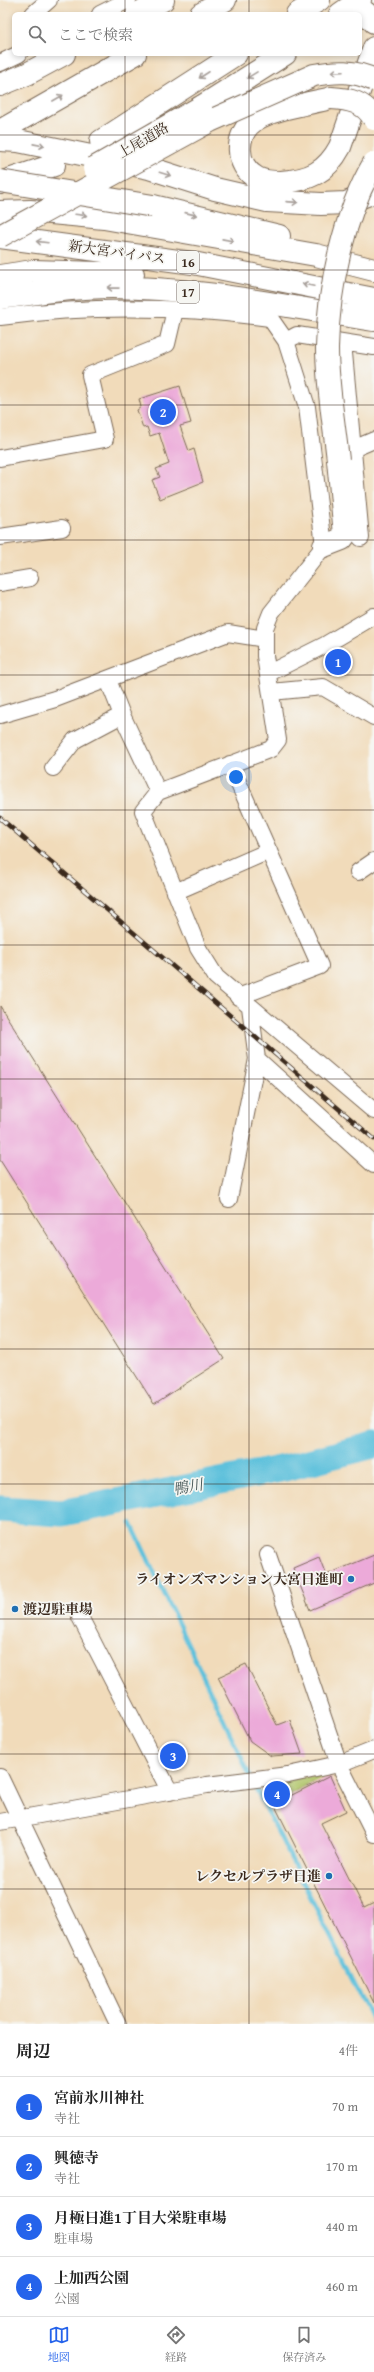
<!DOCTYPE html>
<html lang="ja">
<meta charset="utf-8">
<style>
:root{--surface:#fff;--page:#f6f6f6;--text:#222;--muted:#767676;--line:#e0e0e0;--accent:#2563eb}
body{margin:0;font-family:"Gentium Book Plus","Noto Serif JP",serif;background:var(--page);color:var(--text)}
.you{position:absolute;left:236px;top:777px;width:14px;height:14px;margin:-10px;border:3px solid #fff;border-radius:50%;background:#1a73e8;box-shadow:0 0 0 6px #1a73e833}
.badge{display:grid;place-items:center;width:26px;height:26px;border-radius:50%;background:var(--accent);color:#fff;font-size:13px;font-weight:700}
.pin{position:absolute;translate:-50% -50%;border:2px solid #fff;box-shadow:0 1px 4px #0006}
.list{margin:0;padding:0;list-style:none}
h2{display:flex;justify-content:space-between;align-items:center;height:52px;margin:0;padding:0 16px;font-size:17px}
h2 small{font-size:13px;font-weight:400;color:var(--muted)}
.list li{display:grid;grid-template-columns:26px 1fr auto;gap:12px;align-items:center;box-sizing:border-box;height:60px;padding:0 16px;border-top:1px solid var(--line)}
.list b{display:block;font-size:15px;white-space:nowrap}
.list p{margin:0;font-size:13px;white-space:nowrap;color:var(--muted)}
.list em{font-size:13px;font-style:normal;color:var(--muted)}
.icon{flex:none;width:22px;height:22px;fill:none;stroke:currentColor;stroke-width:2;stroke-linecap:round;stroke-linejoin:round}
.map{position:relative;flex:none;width:374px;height:2024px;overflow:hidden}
.search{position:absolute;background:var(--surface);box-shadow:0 2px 6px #0003;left:12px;right:12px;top:12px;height:44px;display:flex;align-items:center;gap:10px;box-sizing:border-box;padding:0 14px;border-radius:6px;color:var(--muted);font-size:15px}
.sheet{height:292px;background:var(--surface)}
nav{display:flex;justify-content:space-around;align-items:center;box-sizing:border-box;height:56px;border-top:1px solid var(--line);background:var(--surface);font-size:11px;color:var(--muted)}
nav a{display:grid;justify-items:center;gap:2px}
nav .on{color:var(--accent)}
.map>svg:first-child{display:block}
</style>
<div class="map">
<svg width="374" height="2024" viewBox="0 0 374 2024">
<rect width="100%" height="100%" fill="#f6f6f2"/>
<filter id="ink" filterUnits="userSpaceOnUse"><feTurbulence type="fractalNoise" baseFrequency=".025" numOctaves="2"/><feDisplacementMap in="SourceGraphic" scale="8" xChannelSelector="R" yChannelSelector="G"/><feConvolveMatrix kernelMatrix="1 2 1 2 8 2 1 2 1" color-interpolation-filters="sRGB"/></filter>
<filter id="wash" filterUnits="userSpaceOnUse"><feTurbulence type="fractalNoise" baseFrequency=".012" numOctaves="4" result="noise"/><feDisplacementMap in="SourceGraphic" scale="16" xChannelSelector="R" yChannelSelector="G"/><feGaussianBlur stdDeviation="0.9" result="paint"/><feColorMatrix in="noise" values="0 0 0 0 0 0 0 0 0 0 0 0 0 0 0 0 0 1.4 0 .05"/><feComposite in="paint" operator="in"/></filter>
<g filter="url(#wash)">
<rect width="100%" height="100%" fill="#f1dbba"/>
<path fill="#b0c569" stroke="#767844" d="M328,1774L269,1805L259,1783Z"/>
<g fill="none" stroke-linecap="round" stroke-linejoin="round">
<path stroke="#5ec1dc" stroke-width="4.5" d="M131,1523L250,1776
M253,1783L374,2023"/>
<path stroke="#5ec1dc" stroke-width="27" d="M0,1509L62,1513L285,1468L374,1445"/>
</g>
<g id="blocks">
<path fill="#ecaad9" d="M180,386L191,423L180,426L189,451L194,449L203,482L160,499L152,480L160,477L156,469L169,464L159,433L150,436L147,427L143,428L137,410L141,407L139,399Z
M0,1006L224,1359L154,1404L0,1160Z
M374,1555V1583L310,1610L293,1568L319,1557L326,1575Z
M246,1664L277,1725L290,1720L302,1754L271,1756L250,1741L218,1677Z
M330,1776L346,1811L321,1823L364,1908L374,1903V2003L274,1804Z"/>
</g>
</g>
<g filter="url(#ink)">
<use href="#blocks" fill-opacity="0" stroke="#7b6855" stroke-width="1"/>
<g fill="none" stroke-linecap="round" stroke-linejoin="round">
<defs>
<path id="street" d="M33,14L49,0
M100,14L128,0
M0,63L19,54
M0,317C90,305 180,306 270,318L286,341L307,407L324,546L271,613L265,628V656L278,740L271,749L158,792L143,811L198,948L216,977L374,1111
M286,341L297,335L374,347
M343,342L361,538
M353,449L374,440
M0,458L105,439L90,375L167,344L175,310
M0,537L62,528
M0,583L30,578
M269,673L325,645L374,616
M108,680L122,715L158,792
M271,692L323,687L374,717
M0,715L55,699L228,633L265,639
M230,764L320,966L238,997
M53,768L75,740L122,715
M358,872L374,861
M175,892L269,851
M250,1007L257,1059L374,1165
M229,1199L257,1059
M268,1555L339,1764L374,1834
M80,1617L170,1792
M0,1777L118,2024
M0,1822L207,1785L288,1775L339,1764L374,1750"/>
<path id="secondary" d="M366,13L374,22
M331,98C309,104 273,108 255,120C234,134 235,166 257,178C264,182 273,182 281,182C309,180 326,173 340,147L374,48
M324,546L342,539L345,535L338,460"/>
<path id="highway" d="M137,14L163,0
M201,14L225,0
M297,14L319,0
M340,14L360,0
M0,85L27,74L64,54
M201,107L285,54
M0,131L135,54
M0,140L18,141L149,168L215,189L267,201L321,204L346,203L374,192
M101,141L236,54
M0,183L54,165
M153,206L279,236
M0,212L30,211L104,218L316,255L374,270
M0,237L193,263L374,299
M0,276L33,271L133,274
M0,298C37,293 74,287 112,287C201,288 287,307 374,320"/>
</defs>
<use href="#street" stroke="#7b6855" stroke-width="18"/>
<use href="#secondary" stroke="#7b6855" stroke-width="24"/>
<use href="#highway" stroke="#7b6855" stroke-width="24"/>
<use href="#street" stroke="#fff" stroke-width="16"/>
<use href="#secondary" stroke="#fff" stroke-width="22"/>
<use href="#highway" stroke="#fff" stroke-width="22"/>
<defs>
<path id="rail" d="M0,818L374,1139"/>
</defs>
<use href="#rail" stroke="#3b2a1e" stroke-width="4.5"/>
<use href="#rail" stroke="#f6f6f2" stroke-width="3" stroke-dasharray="9" stroke-linecap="butt"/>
<defs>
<path id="secondary-bridge" d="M331,98C349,99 365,102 374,119
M338,460C334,423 327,385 327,348C328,288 344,214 374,163"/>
<path id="highway-bridge" d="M94,168L201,107
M0,181L153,206
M0,236L210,121L314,75C336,71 354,70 374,80"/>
</defs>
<use href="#secondary-bridge" stroke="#7b6855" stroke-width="24" stroke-linecap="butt"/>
<use href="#highway-bridge" stroke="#7b6855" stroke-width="24" stroke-linecap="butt"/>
<use href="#secondary-bridge" stroke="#fff" stroke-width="22"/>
<use href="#highway-bridge" stroke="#fff" stroke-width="22"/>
</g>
<defs><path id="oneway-shaft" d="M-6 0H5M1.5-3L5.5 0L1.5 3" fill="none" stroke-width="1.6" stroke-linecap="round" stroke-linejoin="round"/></defs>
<g stroke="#a79f9a">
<use href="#oneway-shaft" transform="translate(337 72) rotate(177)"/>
<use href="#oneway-shaft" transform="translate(204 75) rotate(147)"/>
<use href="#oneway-shaft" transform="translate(252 75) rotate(148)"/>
<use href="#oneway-shaft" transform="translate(58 98) rotate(-30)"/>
<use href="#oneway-shaft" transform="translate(39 145) rotate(11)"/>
<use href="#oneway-shaft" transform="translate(165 174) rotate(17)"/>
<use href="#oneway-shaft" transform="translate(292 202) rotate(4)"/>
<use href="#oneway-shaft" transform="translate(191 214) rotate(13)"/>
<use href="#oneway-shaft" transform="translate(81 215) rotate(7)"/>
<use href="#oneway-shaft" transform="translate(228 240) rotate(11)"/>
<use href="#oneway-shaft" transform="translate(42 242) rotate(-173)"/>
<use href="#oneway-shaft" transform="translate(308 285) rotate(-168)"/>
<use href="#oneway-shaft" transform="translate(113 288) rotate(-179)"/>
</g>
</g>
<path fill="none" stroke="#3b2a1e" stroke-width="1" stroke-opacity="0.55" d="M125,0V14M249,0V14M125,54V2024M249,54V2024M0,135H374M0,270H374M0,405H374M0,540H374M0,675H374M0,810H374M0,945H374M0,1079H374M0,1214H374M0,1349H374M0,1484H374M0,1619H374M0,1754H374M0,1889H374"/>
<g fill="#1f6fb2" stroke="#f6f6f2" stroke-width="1.5">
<circle cx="351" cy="1579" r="4"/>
<circle cx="15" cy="1609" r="4"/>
<circle cx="329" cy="1876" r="4"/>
</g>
<g text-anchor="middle" stroke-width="3.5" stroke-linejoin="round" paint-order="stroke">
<g fill="#f6f6f2" stroke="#73675e" stroke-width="1">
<rect x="177" y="251" width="22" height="22" rx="3"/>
<rect x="177" y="281" width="22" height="22" rx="3"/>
</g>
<g font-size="13" font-weight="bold" fill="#3b2a1e">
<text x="188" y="267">16</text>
<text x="188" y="297">17</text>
</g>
<g font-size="14" fill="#3b2a1e" stroke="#f6f6f2">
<text transform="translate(143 140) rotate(-30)" y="5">上尾道路</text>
<text transform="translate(117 252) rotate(8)" y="5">新大宮バイパス</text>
</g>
<g font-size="14" font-weight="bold" fill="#3b2a1e" stroke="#f6f6f2" text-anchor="end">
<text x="343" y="1584">ライオンズマンション大宮日進町</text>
<text x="23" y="1614" text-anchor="start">渡辺駐車場</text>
<text x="321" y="1881">レクセルプラザ日進</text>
</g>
<g font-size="15" font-style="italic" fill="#465757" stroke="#f6f6f2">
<text transform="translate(188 1487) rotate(-11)" y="5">鴨川</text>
</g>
</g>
</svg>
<div class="you"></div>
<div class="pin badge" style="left:338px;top:662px">1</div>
<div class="pin badge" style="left:163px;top:412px">2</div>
<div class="pin badge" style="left:173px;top:1756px">3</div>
<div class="pin badge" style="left:277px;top:1794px">4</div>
<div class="search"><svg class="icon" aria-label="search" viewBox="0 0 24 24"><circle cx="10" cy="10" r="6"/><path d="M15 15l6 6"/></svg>ここで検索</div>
</div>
<section class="sheet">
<h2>周辺<small>4件</small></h2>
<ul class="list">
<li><span class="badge">1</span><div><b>宮前氷川神社</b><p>寺社</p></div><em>70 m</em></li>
<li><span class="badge">2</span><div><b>興徳寺</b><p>寺社</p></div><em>170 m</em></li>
<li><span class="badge">3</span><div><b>月極日進1丁目大栄駐車場</b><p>駐車場</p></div><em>440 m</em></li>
<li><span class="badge">4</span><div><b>上加西公園</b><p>公園</p></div><em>460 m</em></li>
</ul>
</section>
<nav>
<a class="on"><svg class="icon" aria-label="map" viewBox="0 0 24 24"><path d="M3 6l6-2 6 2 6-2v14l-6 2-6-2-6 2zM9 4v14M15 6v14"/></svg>地図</a>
<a><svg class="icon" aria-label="directions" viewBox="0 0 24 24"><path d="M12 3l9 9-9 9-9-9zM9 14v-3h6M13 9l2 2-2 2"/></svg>経路</a>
<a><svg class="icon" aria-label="saved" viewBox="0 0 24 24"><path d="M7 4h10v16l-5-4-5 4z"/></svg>保存済み</a>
</nav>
